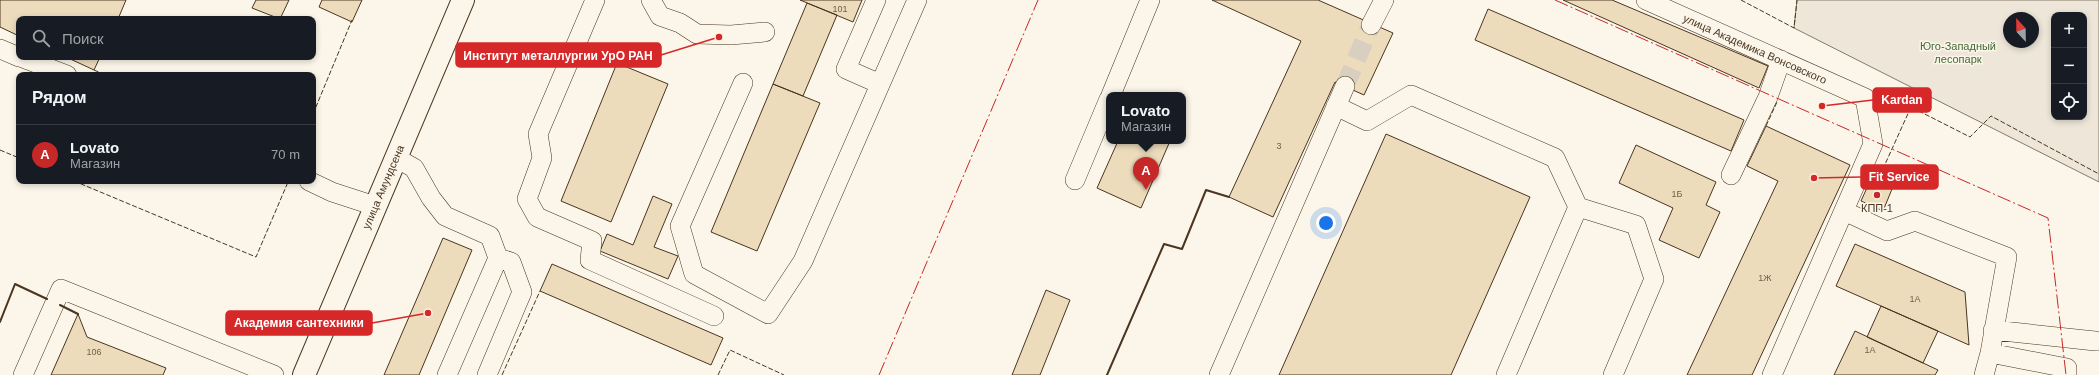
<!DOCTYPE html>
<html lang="ru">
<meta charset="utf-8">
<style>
:root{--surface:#171b24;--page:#20242c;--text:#f1f3f6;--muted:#9ea1a6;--line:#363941;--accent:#c62828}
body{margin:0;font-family:Arial,sans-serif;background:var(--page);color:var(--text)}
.controls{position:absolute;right:12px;top:12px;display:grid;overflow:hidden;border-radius:8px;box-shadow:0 2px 6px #0003}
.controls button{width:36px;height:36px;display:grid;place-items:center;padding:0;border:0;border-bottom:1px solid var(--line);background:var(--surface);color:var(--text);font:20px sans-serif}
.compass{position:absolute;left:2003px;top:12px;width:36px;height:36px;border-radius:50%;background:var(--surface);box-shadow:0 2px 6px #0003;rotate:338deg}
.you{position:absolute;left:1326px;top:223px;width:14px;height:14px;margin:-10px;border:3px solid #fff;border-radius:50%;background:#1a73e8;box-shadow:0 0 0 6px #1a73e833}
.badge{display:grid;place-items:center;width:26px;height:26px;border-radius:50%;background:var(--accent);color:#fff;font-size:13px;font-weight:700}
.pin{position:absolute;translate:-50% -33px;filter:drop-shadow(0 1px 2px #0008)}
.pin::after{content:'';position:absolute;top:21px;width:14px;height:12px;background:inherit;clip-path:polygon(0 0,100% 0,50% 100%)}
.popup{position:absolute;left:1106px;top:92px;width:80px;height:52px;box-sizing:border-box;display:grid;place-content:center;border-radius:8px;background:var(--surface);filter:drop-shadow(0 1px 3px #0005);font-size:13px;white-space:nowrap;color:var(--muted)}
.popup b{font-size:15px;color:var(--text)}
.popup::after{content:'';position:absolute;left:50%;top:100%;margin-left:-8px;border:8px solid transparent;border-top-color:var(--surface)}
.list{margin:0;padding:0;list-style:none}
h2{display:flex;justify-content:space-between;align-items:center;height:52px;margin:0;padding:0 16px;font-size:17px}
h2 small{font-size:13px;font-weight:400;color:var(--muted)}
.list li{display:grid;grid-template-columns:26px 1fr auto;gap:12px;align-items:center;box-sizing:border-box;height:60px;padding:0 16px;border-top:1px solid var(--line)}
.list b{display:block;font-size:15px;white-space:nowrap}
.list p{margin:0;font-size:13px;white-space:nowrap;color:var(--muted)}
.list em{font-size:13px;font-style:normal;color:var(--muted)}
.icon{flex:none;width:22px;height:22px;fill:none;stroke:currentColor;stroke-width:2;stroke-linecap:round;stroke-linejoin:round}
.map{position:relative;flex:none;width:2099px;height:375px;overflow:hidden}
.search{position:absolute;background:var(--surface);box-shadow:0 2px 6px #0003;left:16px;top:16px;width:300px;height:44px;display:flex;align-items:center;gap:10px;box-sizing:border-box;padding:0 14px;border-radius:8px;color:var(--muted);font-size:15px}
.panel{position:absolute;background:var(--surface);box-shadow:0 2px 6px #0003;left:16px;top:72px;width:300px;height:112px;border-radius:8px}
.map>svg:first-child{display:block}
</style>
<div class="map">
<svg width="2099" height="375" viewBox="0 0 2099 375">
<rect width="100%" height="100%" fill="#fbf6e9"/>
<path fill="#ede6d9" stroke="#887966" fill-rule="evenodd" d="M1797,0H2099V182L1794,28ZM2054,15H2084V117H2054ZM2009,18H2033V42H2009Z"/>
<path fill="#ecdcbc" stroke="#4a3520" d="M0,0H126L118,19H19V36L0,27Z
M256,0H289L280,19L252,8Z
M322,0H362L352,22L319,7Z
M800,0H862L853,22Z
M1212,0H1318L1393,33L1364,95L1335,82L1273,217L1229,197L1301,41Z
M1563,0H1612L1768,66L1759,88Z
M807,3L837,15L803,96L773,84Z
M1488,9L1744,120L1731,151L1475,40Z
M66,57H100L94,70Z
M617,63L668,84L611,222L561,201Z
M773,84L820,103L757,251L711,232Z
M1766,126L1850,165L1752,375H1687L1778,181L1747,166Z
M1386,134L1530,197L1451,375H1279Z
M1118,141H1170L1141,208L1097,188Z
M1636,145L1716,182L1706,205L1720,212L1699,258L1659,240L1673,208L1619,183Z
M1870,181L1892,189L1883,211L1861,201Z
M653,196L672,204L654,247L678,256L668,279L600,251L607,234L633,245Z
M443,238L472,250L419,375H384Z
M1855,244L1965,292L1969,345L1836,286Z
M552,264L723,338L711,365L540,291Z
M1046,290L1070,300L1040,375H1012Z
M1881,306L1938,331L1923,363L1867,337Z
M78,314L87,337L166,368L163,375H51Z
M1855,331L1938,370L1935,375H1834Z"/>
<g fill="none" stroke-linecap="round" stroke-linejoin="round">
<path stroke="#d8cfc1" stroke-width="19" stroke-dasharray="19 10" stroke-linecap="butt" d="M1345,86L1371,25"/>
<defs>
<path id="minor" d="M595,0L538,134L542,158L527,199L537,217L592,241L590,260L714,316
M651,0L660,16L680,23L697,34L731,35L765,32
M876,0L846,69L880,84
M1646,0L1865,98L1873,144L1772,375
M1371,25L1384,0
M0,49L19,57
M20,57L67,75
M743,83L680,226L694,274L768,314L803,261L917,0
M1111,95L1150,0
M1336,106L1367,121L1411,95L1555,158L1578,207L1506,375
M396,158L414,168L431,198L445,216L490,236L498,258L447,375
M1731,175L1768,97L1781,60
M1075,180L1109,99
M309,181L332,192L375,206
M1578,207L1636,225L1654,279L1613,375
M1844,211L1887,231L1915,221L2007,257L1990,353L2067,368V375
M1993,330L2095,341
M23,375L61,289L274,375
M487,375L522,292L511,262L498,258
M1219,375L1345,86
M1984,375L1990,353"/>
<path id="major" d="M304,375L463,0"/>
</defs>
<use href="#minor" stroke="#4a3520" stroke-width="20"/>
<use href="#major" stroke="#4a3520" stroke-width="24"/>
<use href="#minor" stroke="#fbf6e9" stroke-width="19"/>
<use href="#major" stroke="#fbf6e9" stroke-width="22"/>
<path stroke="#4a3520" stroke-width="1" stroke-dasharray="5 2" stroke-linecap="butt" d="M1741,0L1794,28L1797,0
M94,70L105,75
M313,114L352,20
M1766,126L1777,102
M0,150L19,158
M74,181L256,257L288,182
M1877,182L1911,107L1970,137L1991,116L2099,174
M502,375L540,291
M718,375L730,350L784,375"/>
<path stroke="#4a3520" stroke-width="2" d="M60,305L78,314
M0,322L15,284L47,299
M1107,375L1164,244L1182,249L1206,190L1229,197"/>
<path stroke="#c62828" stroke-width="1" stroke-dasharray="14 3 2 3" stroke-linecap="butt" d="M1555,0L2048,218L2066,375
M879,375L1038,0"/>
</g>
<circle fill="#c62828" stroke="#fbf6e9" stroke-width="1.5" cx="1877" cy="195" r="4"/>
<g text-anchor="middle" stroke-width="3" stroke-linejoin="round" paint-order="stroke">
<g font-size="9" fill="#725f47">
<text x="840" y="12">101</text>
<text x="1279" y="149">3</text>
<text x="1677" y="197">1Б</text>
<text x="1765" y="281">1Ж</text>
<text x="1915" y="302">1А</text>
<text x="1870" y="353">1А</text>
<text x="94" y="355">106</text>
</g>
<g font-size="11" fill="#436837" stroke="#fbf6e9">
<text x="1958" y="50">Юго-Западный<tspan x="1958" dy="13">лесопарк</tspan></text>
</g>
<g font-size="11" fill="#4a3520" stroke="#fbf6e9">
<text transform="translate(1755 49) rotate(24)" y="4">улица Академика Вонсовского</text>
<text transform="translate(383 187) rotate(-67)" y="4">улица Амундсена</text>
</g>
<g font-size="11" fill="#4a3520" stroke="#fbf6e9">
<text x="1877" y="212">КПП-1</text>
</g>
</g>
<path fill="none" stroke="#d62828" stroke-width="1.5" d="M719 37L661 55M1822 106L1873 100M1814 178L1861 177M428 313L372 323"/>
<g fill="#d62828" stroke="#fbf6e9" stroke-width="1.5">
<circle cx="719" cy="37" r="4"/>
<circle cx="1822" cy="106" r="4"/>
<circle cx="1814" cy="178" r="4"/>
<circle cx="428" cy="313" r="4"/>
</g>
<g fill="#d62828" stroke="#d62828" stroke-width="1.5">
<rect x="456" y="43" width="205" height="24" rx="4"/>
<rect x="1873" y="88" width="58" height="24" rx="4"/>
<rect x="1861" y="165" width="77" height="24" rx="4"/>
<rect x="226" y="311" width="146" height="24" rx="4"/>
</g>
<g font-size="12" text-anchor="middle" font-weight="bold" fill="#fff">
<text x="558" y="60">Институт металлургии УрО РАН</text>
<text x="1902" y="104">Kardan</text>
<text x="1899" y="181">Fit Service</text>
<text x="299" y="327">Академия сантехники</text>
</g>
</svg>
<div class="controls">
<button>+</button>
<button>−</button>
<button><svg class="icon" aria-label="locate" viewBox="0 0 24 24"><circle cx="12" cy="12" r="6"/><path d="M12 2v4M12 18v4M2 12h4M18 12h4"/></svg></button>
</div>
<svg class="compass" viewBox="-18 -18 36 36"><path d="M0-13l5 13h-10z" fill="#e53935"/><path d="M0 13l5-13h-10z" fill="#9ea1a6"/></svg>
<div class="you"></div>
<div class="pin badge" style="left:1146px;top:190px">A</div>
<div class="popup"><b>Lovato</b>Магазин</div>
<div class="search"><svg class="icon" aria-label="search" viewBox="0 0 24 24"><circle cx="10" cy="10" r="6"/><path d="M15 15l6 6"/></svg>Поиск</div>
<section class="panel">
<h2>Рядом<small></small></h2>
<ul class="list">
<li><span class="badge">A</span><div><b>Lovato</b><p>Магазин</p></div><em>70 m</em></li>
</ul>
</section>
</div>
